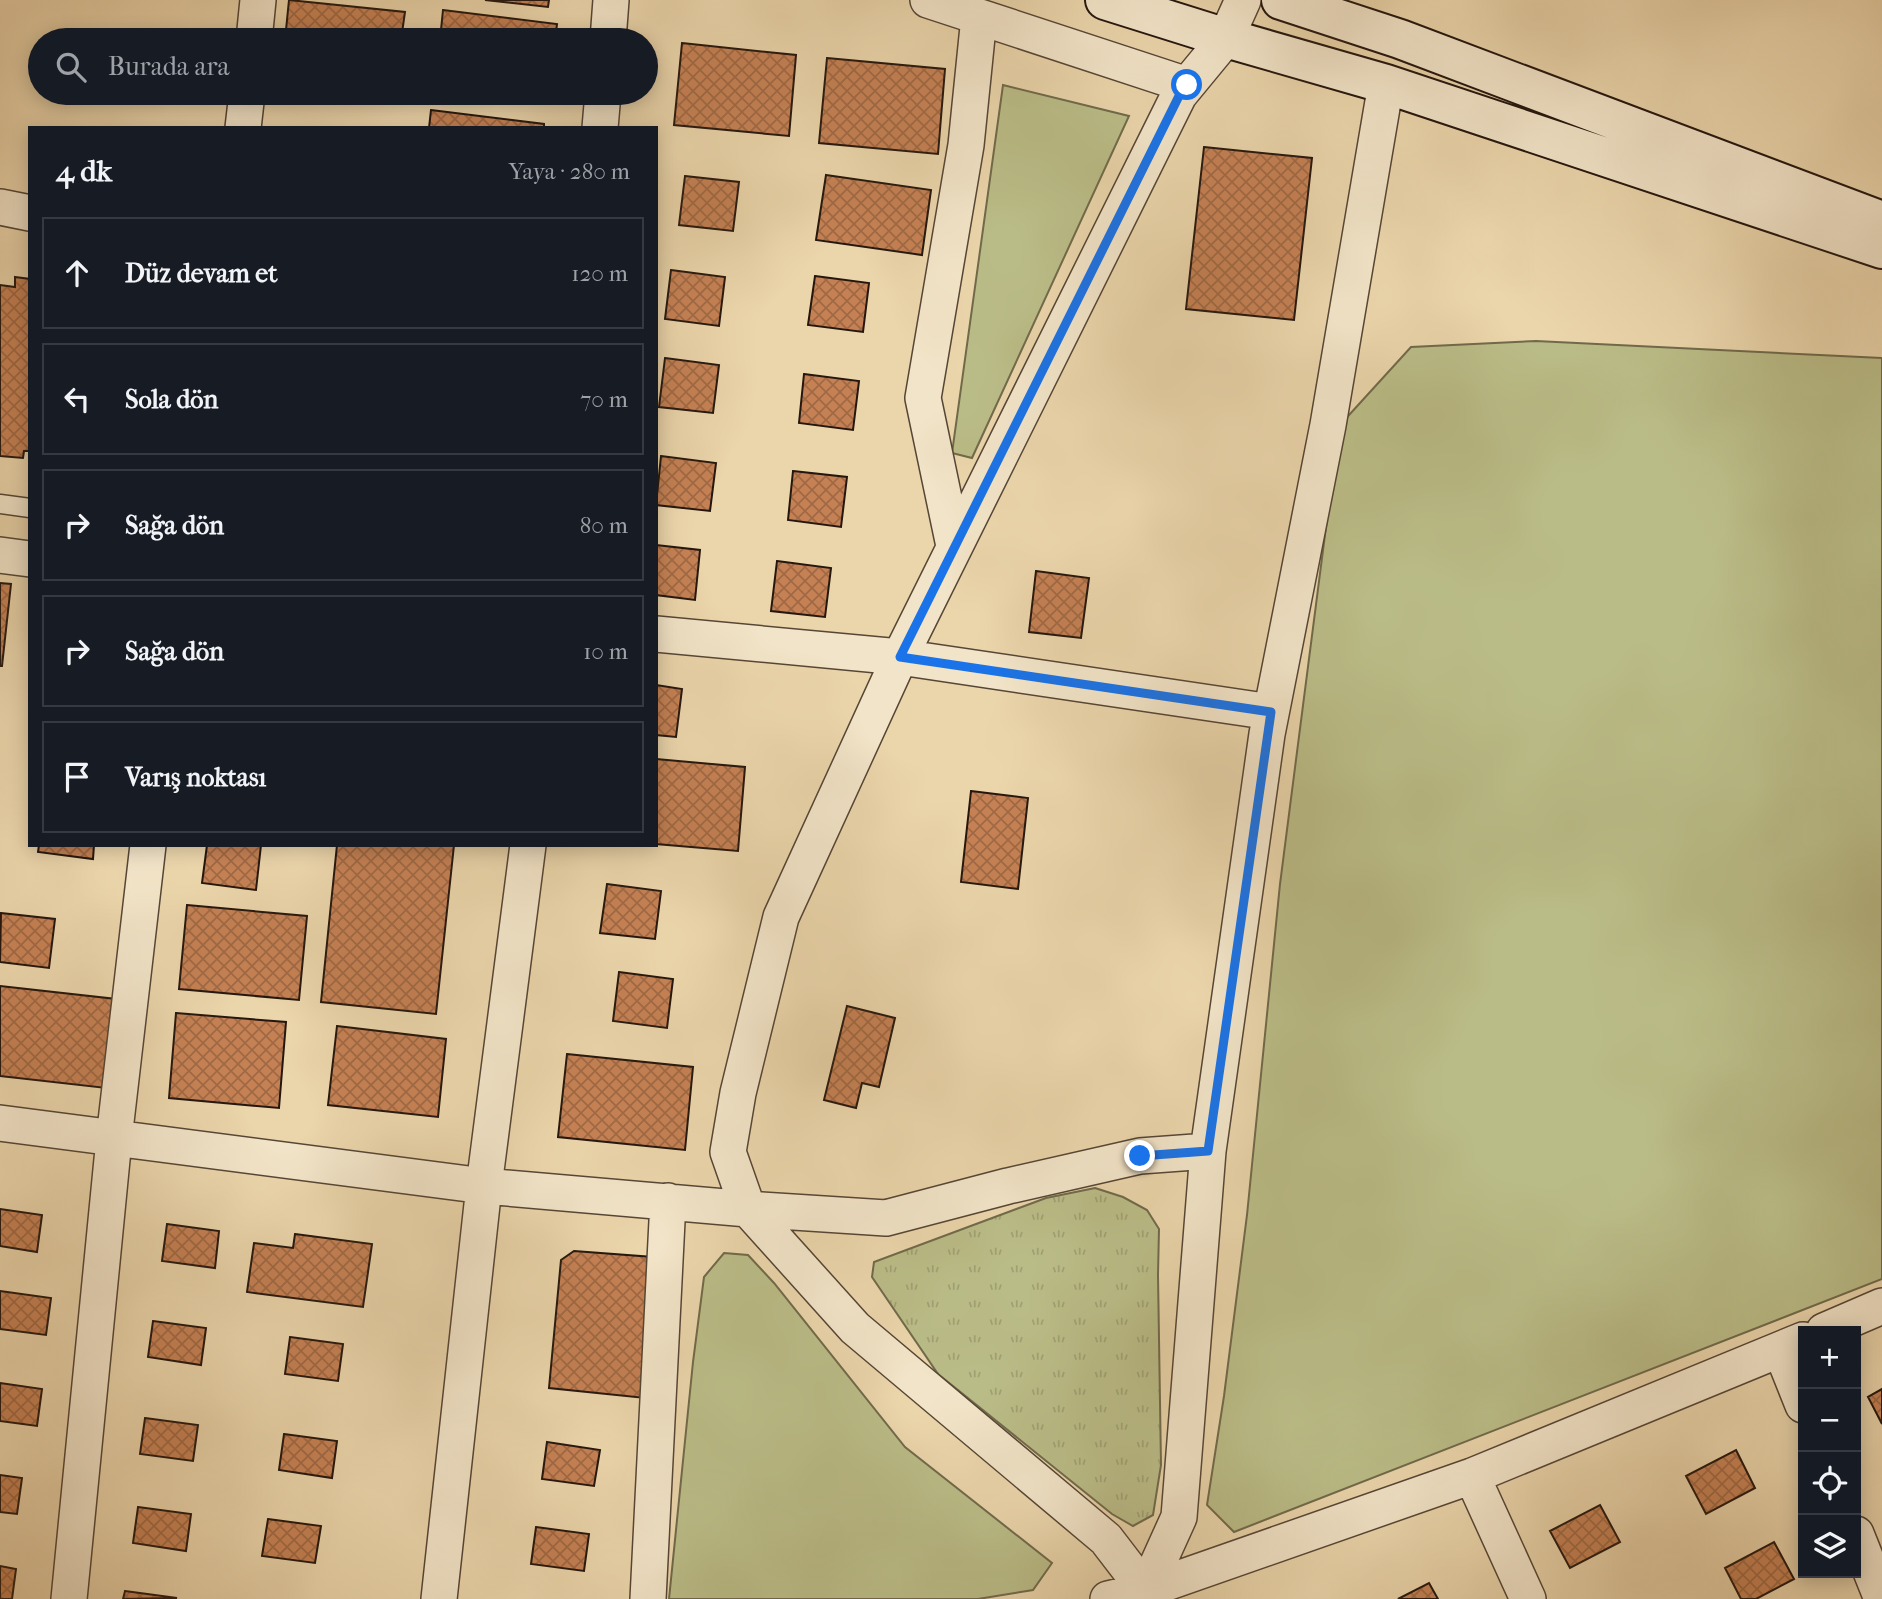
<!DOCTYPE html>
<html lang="tr">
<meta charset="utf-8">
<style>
:root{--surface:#171b24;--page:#242831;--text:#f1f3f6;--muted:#9ea1a6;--line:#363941}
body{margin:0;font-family:"IM FELL French Canon",serif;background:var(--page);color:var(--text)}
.controls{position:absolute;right:21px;bottom:21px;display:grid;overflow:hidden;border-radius:0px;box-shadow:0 4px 18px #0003}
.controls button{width:63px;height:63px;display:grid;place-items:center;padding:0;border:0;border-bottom:2px solid var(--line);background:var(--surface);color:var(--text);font:35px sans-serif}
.stop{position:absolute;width:21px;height:21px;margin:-16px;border:5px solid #1a73e8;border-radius:50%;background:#fff}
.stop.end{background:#1a73e8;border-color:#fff;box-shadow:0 2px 7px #0008}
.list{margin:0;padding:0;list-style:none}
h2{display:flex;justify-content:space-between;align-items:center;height:91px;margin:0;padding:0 28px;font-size:30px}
h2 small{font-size:23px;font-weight:400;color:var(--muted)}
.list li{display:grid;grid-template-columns:46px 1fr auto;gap:21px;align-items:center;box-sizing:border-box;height:112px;margin:0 14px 14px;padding:0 14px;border:2px solid var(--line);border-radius:0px}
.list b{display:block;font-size:26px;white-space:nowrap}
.list em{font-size:23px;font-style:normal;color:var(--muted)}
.icon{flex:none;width:38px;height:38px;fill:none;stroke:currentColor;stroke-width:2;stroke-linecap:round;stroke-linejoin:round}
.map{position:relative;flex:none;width:1882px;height:1599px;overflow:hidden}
.search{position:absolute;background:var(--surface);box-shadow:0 4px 18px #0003;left:28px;top:28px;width:630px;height:77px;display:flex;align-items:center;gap:18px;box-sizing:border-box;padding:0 24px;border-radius:38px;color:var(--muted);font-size:26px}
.panel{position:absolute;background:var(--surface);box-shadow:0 4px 18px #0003;left:28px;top:126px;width:630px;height:721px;border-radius:0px}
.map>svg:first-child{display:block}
</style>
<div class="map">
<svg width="1882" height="1599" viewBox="0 0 1882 1599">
<defs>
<pattern id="grass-tufts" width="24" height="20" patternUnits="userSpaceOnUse" patternTransform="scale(1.75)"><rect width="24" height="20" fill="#babc87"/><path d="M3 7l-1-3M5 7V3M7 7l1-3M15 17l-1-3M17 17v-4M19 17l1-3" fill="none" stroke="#a0a173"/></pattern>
<pattern id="building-cross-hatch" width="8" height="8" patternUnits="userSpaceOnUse" patternTransform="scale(1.75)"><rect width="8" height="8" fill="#c58154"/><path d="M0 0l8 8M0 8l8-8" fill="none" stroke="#a06944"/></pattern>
</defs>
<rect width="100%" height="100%" fill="#ebd5ab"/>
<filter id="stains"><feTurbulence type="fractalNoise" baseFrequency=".00286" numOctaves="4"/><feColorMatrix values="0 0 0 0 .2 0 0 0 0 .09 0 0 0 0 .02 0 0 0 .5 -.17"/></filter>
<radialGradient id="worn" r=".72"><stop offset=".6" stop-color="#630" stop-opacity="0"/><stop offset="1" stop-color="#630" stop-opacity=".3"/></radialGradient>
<path fill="url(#grass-tufts)" stroke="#706a4b" stroke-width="2" d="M1095,1188L1123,1197L1147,1210L1159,1229L1158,1275L1161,1465L1153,1515L1133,1526L1112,1514L938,1374L872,1277L874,1262L1046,1198Z"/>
<path fill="#babc87" stroke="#706a4b" stroke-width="2" d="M1003,85L1129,116L972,458L952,453Z
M1536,341L1882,358V1279L1234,1532L1207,1505L1224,1396L1247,1215L1280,884L1339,426L1411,347Z
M724,1253L748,1255L774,1283L905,1447L1052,1563L1033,1590L978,1599H669L693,1362L704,1277Z"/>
<path fill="url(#building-cross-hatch)" stroke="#25170f" stroke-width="2" d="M289,0L405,12L401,40H285Z
M485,0H549L548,7Z
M443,10L557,24L555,40H440Z
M682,43L796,55L789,136L674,125Z
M827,58L945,69L938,154L819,143Z
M475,93H549L548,101Z
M431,110L544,124V128H429Z
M1204,147L1312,158L1294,320L1186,309Z
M826,175L931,190L922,255L816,240Z
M685,176L739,182L733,231L679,225Z
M671,270L725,277L719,326L665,319Z
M815,276L869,283L863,332L808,325Z
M15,277L30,279V451H24L23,458L0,456V285L15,287Z
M665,358L719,365L713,413L659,407Z
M804,374L859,381L853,430L799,423Z
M661,456L716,463L710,511L656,505Z
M793,471L847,477L841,527L788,520Z
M656,545L700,550L695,600L656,595Z
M777,561L831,568L825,617L771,611Z
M1036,571L1089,578L1081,638L1029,632Z
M0,583L11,584L2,666H0Z
M656,685L682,689L676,737L656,735Z
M656,759L745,767L738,851L656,844Z
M971,791L1028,798L1018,889L961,882Z
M39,845H94L93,859L38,852Z
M207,845H261L256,890L202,883Z
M337,845H454L436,1014L321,1002Z
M607,884L661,891L655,939L600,933Z
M187,905L307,916L299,1000L179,989Z
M1,913L55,919L49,968L0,962Z
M619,972L673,979L667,1028L613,1021Z
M0,986L116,999L106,1088L0,1076Z
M847,1006L895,1018L879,1087L862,1083L856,1108L824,1100Z
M176,1013L286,1022L279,1108L169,1098Z
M337,1026L446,1039L438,1117L328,1105Z
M567,1054L693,1067L685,1150L558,1137Z
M0,1209L42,1215L37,1252L0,1246Z
M167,1224L219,1231L215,1268L162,1261Z
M295,1234L372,1244L363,1307L247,1292L254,1243L293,1248Z
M574,1251L653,1257L645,1398L549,1388L561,1260Z
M0,1291L51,1298L46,1335L0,1329Z
M153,1321L206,1328L201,1365L148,1357Z
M290,1337L343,1344L338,1381L285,1374Z
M0,1383L42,1389L37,1426L0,1421Z
M1882,1389V1424L1868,1397Z
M145,1418L198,1425L193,1461L140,1454Z
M284,1434L337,1441L332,1478L279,1470Z
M547,1442L600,1450L594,1486L542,1479Z
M1736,1450L1755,1488L1706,1514L1686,1476Z
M0,1475L22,1478L17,1514L0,1512Z
M1600,1505L1620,1542L1570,1568L1550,1531Z
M138,1507L191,1514L186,1551L133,1543Z
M268,1519L321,1526L315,1563L262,1556Z
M536,1527L589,1534L584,1571L531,1564Z
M1774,1542L1794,1579L1756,1599H1741L1725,1568Z
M0,1566L16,1569L12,1599H0Z
M1429,1583L1438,1599H1398Z
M125,1591L177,1598L123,1599Z"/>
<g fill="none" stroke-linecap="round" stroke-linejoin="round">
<defs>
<path id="service" d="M0,504L30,508"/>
<path id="minor" d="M928,0L1187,85
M254,40L258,0
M608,40L611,0
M243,128L247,93
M600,128L603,93
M0,207L30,213
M954,546L923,398L966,145L979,17
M0,555L30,559
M656,634L900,657L1271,712
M0,1123L484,1186L748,1209L886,1218L1008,1186L1140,1156L1208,1151
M1824,1331L1882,1306
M1781,1350L1803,1405
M1472,1476L1528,1599
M1856,1534L1882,1599
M1146,1590L1179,1517L1208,1151L1267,734L1328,425L1386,84
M69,1599L114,1139L148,845
M439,1599L484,1186L528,845
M648,1599L668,1201
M1108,1599L1146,1590L1472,1476L1803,1340
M1152,1599L1106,1539L855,1328L748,1209L728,1152L738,1093L781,917L900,657L1179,95L1226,38L1243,0"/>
<path id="secondary" d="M1105,0L1226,38L1386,84L1882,249
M1281,0L1400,39L1882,221"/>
</defs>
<use href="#service" stroke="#564636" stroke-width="21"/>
<use href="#minor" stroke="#564636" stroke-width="38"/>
<use href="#secondary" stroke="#25170f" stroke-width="42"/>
<use href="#service" stroke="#f2e4c8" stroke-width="18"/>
<use href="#minor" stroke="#f2e4c8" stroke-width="35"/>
<use href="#secondary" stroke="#f2e4c8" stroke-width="38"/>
</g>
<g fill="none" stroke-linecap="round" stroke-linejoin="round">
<path stroke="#1a73e8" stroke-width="9" d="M1140,1156L1208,1151L1271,712L900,657L1180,94L1187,85"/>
</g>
<rect width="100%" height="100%" filter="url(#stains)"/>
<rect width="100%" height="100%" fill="url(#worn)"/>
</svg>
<div class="controls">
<button>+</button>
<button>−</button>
<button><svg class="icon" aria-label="locate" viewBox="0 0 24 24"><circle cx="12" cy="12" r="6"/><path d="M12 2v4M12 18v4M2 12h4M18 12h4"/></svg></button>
<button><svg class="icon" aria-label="layers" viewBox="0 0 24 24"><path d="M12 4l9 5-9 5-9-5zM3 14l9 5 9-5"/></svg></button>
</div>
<div class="stop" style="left:1187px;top:85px"></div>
<div class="stop end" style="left:1140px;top:1156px"></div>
<div class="search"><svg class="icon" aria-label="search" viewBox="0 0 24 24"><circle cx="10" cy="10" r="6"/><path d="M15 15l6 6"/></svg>Burada ara</div>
<section class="panel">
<h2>4 dk<small>Yaya · 280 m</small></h2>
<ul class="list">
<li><svg class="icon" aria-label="ahead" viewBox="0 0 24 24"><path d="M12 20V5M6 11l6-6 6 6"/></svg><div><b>Düz devam et</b></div><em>120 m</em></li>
<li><svg class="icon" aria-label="left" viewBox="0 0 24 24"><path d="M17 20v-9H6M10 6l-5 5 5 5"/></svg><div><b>Sola dön</b></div><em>70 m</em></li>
<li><svg class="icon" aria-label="right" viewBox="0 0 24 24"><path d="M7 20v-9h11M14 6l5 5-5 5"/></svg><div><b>Sağa dön</b></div><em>80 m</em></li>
<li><svg class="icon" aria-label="right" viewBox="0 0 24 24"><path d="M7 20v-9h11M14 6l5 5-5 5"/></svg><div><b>Sağa dön</b></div><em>10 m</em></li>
<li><svg class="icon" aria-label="arrive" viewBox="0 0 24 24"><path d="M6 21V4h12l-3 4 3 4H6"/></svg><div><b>Varış noktası</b></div></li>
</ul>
</section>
</div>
